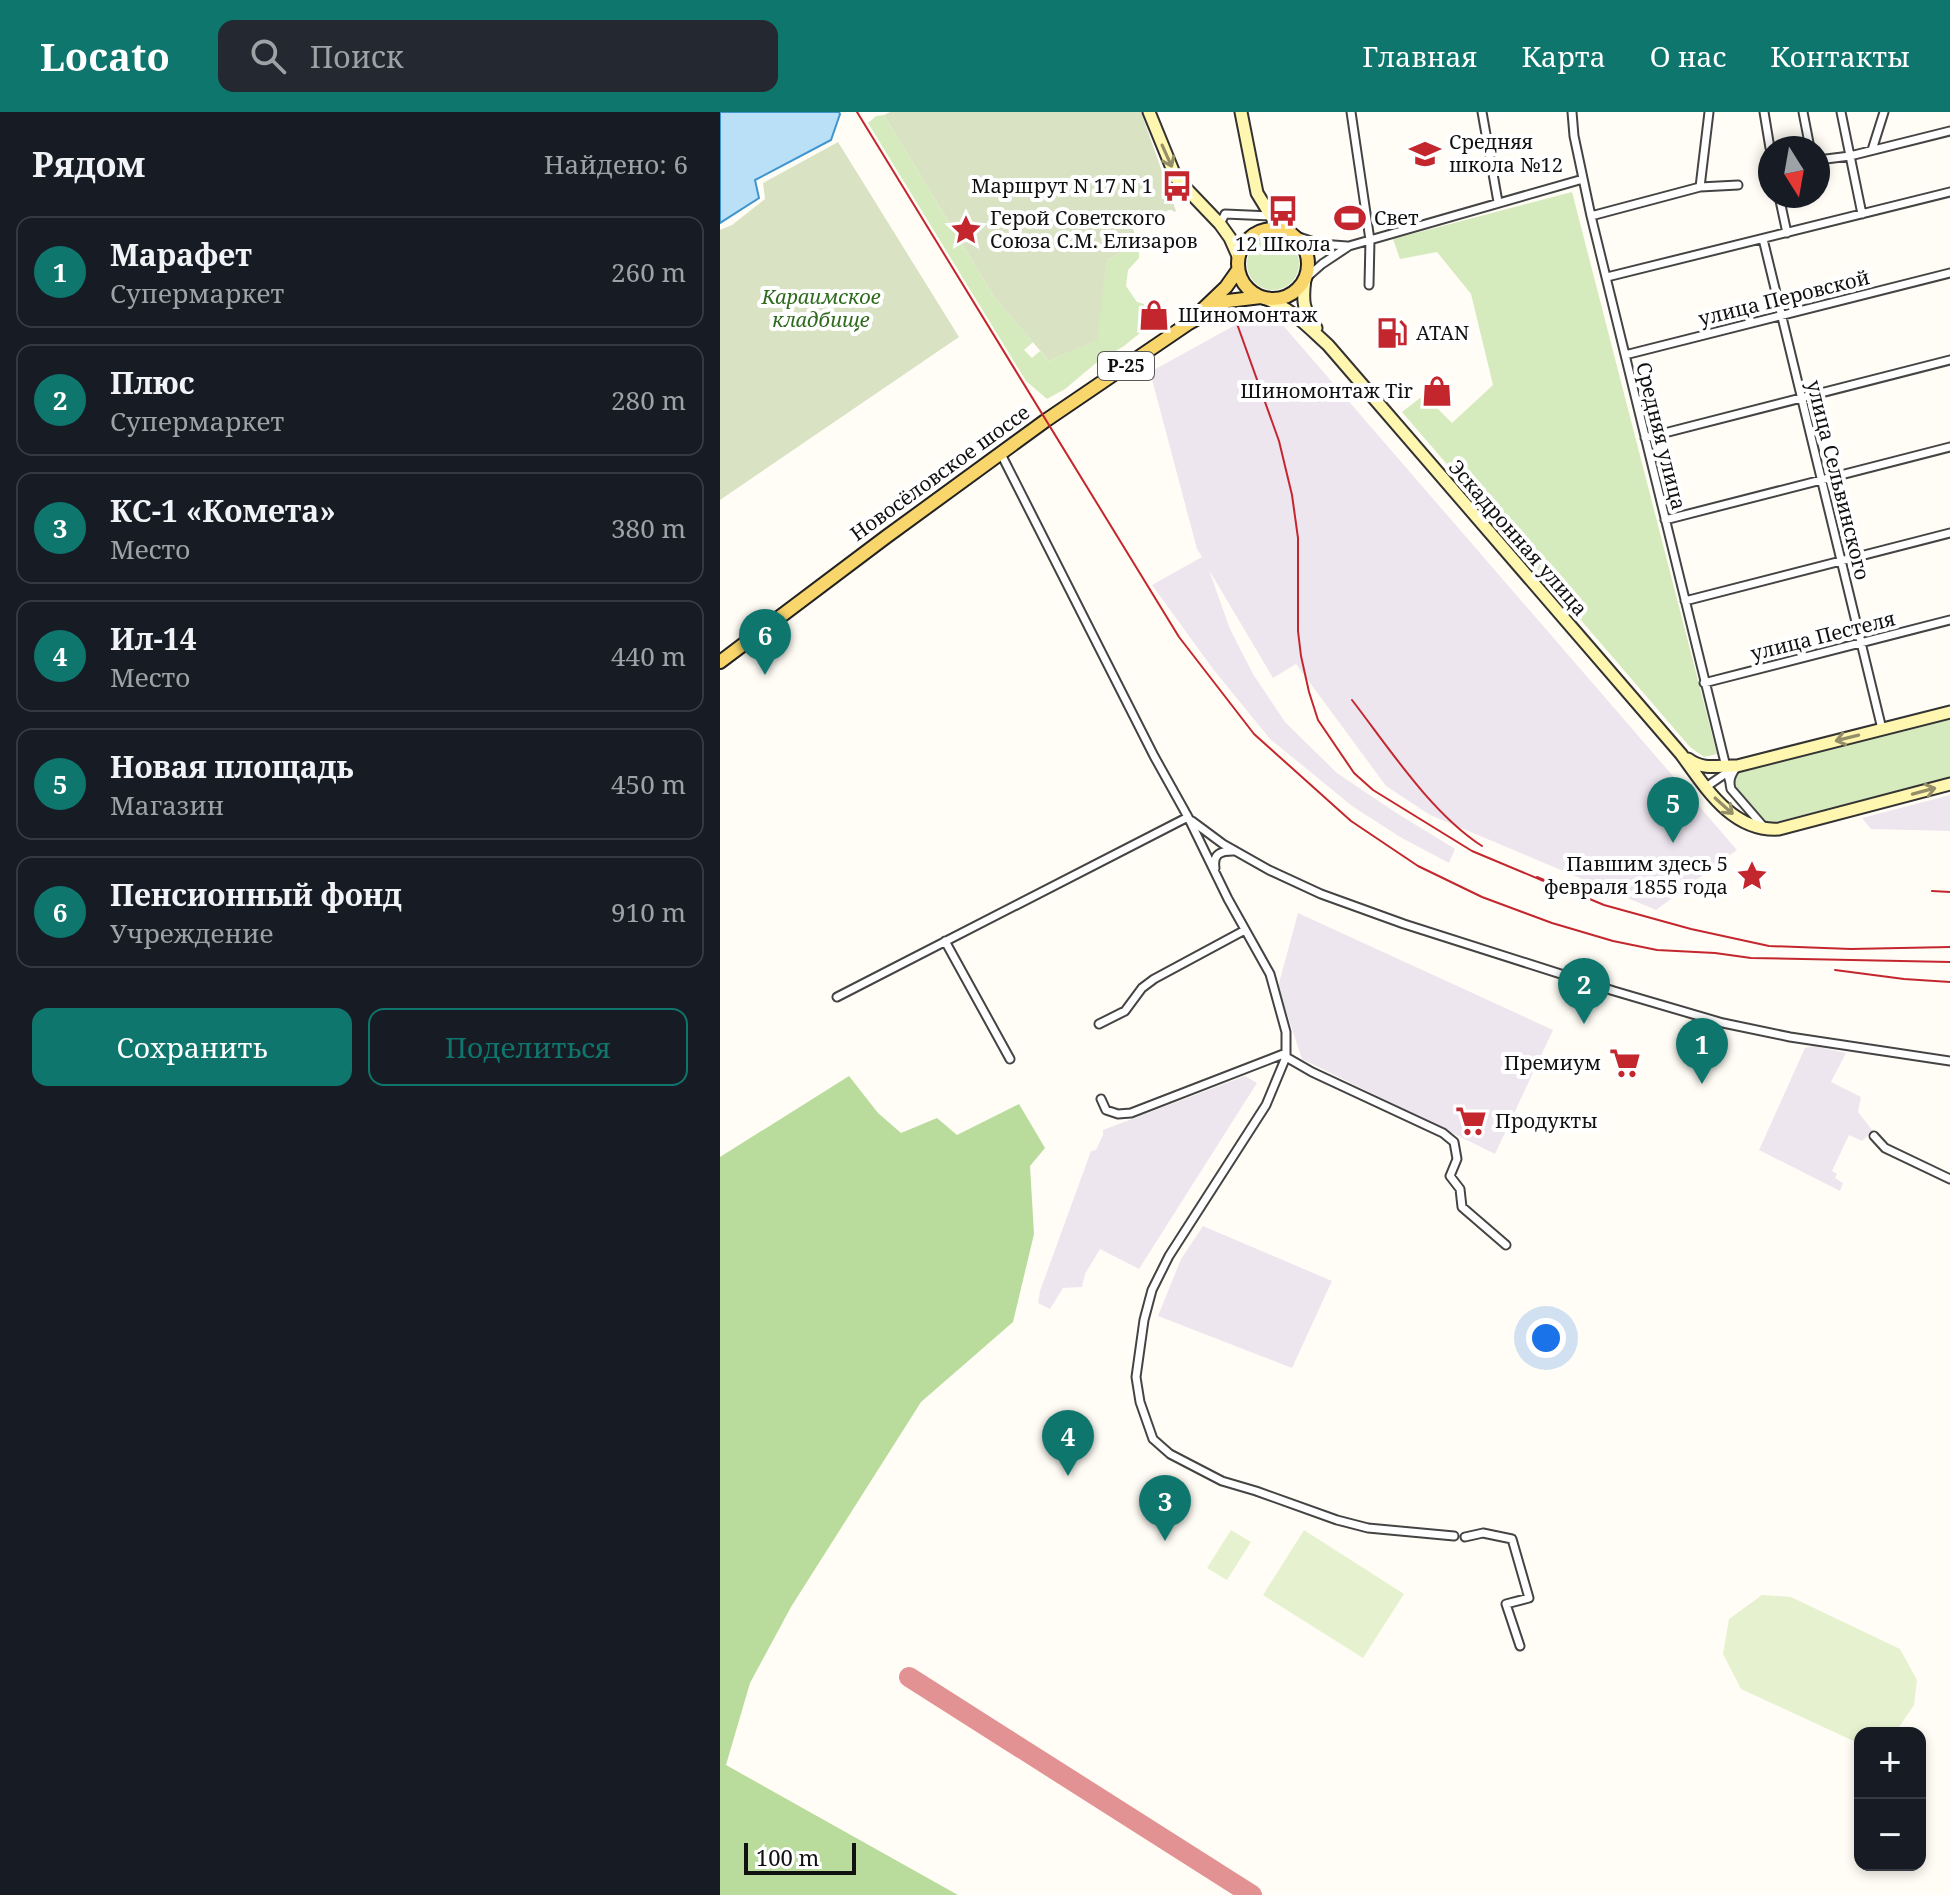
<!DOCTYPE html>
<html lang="ru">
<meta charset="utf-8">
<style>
:root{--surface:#171b24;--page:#242831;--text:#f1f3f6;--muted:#9ea1a6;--line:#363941;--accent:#0f766e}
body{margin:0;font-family:"Noto Serif",serif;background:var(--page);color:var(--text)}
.controls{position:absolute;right:24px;bottom:24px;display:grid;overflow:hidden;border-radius:16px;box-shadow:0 4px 12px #0003}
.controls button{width:72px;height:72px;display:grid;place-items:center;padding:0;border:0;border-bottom:2px solid var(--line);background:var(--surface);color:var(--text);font:40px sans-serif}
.compass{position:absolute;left:1038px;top:24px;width:72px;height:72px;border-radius:50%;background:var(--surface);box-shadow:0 4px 12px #0003;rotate:169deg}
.scale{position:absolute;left:24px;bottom:20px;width:112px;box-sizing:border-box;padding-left:8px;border:4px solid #111;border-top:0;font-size:22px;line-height:28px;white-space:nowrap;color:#111;-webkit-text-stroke:6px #fff;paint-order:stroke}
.you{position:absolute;left:826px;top:1226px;width:28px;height:28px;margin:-20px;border:6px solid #fff;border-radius:50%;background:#1a73e8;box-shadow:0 0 0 12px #1a73e833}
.badge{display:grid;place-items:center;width:52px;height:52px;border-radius:50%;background:var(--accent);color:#fff;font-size:26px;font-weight:700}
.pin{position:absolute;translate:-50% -66px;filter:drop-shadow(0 2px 4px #0008)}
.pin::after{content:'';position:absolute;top:42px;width:28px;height:24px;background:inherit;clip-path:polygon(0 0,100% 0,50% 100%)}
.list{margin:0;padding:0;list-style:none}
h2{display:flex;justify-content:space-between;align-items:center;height:104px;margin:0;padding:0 32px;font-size:34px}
h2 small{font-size:26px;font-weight:400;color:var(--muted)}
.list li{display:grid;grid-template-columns:52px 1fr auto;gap:24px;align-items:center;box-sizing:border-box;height:112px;margin:0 16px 16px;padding:0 16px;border:2px solid var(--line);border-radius:16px}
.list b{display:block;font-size:30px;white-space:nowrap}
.list p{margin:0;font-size:26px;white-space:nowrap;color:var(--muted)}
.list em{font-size:26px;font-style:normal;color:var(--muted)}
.actions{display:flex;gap:16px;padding:24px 32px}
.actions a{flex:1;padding:18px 0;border:2px solid var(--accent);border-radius:16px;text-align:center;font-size:28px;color:var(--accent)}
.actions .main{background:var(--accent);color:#fff}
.icon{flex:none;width:44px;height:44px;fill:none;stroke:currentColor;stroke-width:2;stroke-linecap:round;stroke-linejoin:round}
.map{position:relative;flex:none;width:1230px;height:1783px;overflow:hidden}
header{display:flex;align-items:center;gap:48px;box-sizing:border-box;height:112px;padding:0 40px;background:var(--accent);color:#fff}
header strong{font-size:38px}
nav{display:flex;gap:44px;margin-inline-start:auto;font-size:28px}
.search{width:560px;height:72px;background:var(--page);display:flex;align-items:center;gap:20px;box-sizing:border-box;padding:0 28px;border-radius:16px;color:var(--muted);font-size:30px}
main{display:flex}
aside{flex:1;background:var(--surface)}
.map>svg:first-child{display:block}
</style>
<header>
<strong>Locato</strong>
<div class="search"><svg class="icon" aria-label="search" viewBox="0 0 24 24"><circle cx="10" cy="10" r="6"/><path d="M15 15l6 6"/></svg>Поиск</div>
<nav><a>Главная</a><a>Карта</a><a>О нас</a><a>Контакты</a></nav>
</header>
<main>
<aside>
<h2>Рядом<small>Найдено: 6</small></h2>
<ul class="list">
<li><span class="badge">1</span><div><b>Марафет</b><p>Супермаркет</p></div><em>260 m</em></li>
<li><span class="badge">2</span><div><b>Плюс</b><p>Супермаркет</p></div><em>280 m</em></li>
<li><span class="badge">3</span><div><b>КС-1 «Комета»</b><p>Место</p></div><em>380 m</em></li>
<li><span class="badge">4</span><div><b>Ил-14</b><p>Место</p></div><em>440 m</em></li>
<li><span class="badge">5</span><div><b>Новая площадь</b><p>Магазин</p></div><em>450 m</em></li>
<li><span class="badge">6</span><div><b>Пенсионный фонд</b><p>Учреждение</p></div><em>910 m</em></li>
</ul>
<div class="actions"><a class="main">Сохранить</a><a>Поделиться</a></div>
</aside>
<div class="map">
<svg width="1230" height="1783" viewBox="0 0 1230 1783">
<rect width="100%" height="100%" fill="#fffdf5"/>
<path fill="#eee6ef" d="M528,206L561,211L1017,738L936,798L710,703L666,674L576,552L553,566L489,458L510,517L533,562L565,610L617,661L675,700L735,737L729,751L680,725L632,694L550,627L493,557L432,473L482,445L477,437L430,260Z
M1230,683V719L1151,717L1142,706Z
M578,801L833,918L775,1042L582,947L558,875Z
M1094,934L1126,941L1111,970L1141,985L1138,1000L1153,1019L1142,1029L1129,1023L1112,1059L1117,1062L1115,1066L1123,1071L1120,1079L1039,1038L1085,936Z
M525,964L537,971L419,1157L380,1137L365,1162L362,1175L343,1176L330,1197L318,1191L320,1179L371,1039L376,1038L383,1023V1018Z
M483,1114L612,1169L572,1256L438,1204L461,1147Z"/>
<path fill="#d5ebbd" d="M164,3L274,185L313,230L304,238L312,246L320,239L329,249L376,228L387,148L419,131V146L408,158L406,174L417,190L424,192V203L431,212L404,234L376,251L345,277L327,287L306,269L148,11L156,4Z
M852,80L997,642L984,645L970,635L682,300L704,283L732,311L773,273L751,182L717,140L680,147L673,127Z
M527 152a26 26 0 1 1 52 0a26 26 0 1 1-52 0Z
M1230,607V665L1052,711L1042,707L1015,674V664L1019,659Z"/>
<path fill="#b9dc9c" d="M129,964L158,1001L181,1021L217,1006L237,1023L299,992L325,1036L310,1054L314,1122L293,1210L201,1290L71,1495L30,1571L6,1653L238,1783H0V1045Z"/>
<path fill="#d9e3c4" d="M170,0H421L456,99L454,100L452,98H449L412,115L419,131L387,148L377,228L329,249L274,185L164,3Z
M118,30L239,225L0,388V118L12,113L45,87L43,71Z"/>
<path fill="#e6f2cf" d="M511,1418L531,1430L507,1468L487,1456Z
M584,1418L684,1482L643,1546L543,1483Z
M1042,1483L1071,1485L1180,1537L1197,1568L1194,1593L1177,1618L1169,1621H1140V1632L1021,1577L1003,1542L1009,1507Z"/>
<path fill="#b9e0f7" stroke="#3f96cf" stroke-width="2" d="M0,0H119L120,2L111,28L35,68L39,86L0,111Z"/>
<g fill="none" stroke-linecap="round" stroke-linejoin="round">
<path stroke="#e29292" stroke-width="20" d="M189,1565L532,1783"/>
<defs>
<path id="street" d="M631,0L650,128L649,173
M762,0L778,90
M852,0L854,24L871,104L1010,671
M1044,0L1050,36
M1083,0L1090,36
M1121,0L1142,102
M1152,38L1164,0
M1098,48L1130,44L1230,19
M980,75L989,0
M1059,84L1067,121
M871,104L980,75L1018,73
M500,112L505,102L551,104
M573,123L600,132L627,134
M1043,127L1162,617
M887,165L1230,80
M585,167L602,152L629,134L863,67
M905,243L1230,161
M925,326L1230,248
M281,342L434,644L468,705L508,787L550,862L566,920V945L546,993L449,1144L432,1178L424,1208L416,1265L420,1290L433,1327L450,1342L502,1369L536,1379L617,1408L648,1416L734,1424
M945,408L1230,335
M965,489L1230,421
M984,571L1230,508
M1017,654C1012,662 1008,667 1011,677L1043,714
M986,675L1009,659
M472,709L503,732L549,758L601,782L684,812L894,879L1003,911L1070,925L1230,949
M495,756C493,742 500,739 513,739
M225,829L290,947
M117,885L468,705
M379,912L405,899L422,876L434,867L525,818
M566,945L592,960L723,1021L734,1030L737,1047L730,1064L740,1077L742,1095L786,1133
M381,987L386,998L398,1002L411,1001L566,941
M1154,1024L1165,1036L1230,1067
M745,1425L763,1421L792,1427L809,1486L786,1492L800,1534"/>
<path id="secondary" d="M429,0L456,66L500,112L510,126L518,144
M521,0L537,81L551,104L573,123
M585,167C582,190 583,197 596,216
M541,185C569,194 587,214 608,233L961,642C986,676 1012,720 1059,717L1230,672
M968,647C984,659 999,653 1017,654L1230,600"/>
<path id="primary" d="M518 152a35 35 0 1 1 70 0a35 35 0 1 1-70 0Z
M483,197L506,175L518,158
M0,550L166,425L325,309L469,211L508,189L541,185"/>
</defs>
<use href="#street" stroke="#444" stroke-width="11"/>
<use href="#secondary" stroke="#333" stroke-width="15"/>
<use href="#primary" stroke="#222" stroke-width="16"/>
<use href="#street" stroke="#fff" stroke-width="7"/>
<use href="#secondary" stroke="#fff6b0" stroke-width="11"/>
<use href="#primary" stroke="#f9d66b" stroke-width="12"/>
<path stroke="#c4262e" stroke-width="2" d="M137,0L459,525L534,622L631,709L698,754L762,785L832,811L893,829L937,838L995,841L1031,846L1230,850
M516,209L559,329L572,383L578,426V519L581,544L589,580L598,608L634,661L653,678L752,739L826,770
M632,588C669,636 711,701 762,734
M817,765L884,793L971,817L1049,834L1131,837L1230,835
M1212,779L1230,780
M1115,858L1184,867L1230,870"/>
</g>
<defs><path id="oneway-shaft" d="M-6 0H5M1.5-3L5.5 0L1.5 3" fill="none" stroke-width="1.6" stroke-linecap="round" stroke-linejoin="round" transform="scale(2)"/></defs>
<g stroke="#948f68">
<use href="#oneway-shaft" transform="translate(447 44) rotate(66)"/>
<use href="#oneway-shaft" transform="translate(1127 626) rotate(166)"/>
<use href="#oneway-shaft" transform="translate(1204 679) rotate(-15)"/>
<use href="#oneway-shaft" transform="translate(1004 694) rotate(42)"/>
</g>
<defs>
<symbol id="school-bare" viewBox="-9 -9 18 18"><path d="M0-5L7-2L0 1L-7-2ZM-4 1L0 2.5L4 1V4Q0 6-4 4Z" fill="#c4262e" stroke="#fff" stroke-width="2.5" paint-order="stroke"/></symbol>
<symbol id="bus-bare" viewBox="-9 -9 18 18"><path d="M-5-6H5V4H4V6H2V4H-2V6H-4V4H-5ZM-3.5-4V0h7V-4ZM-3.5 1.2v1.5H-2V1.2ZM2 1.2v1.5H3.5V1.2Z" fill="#c4262e" stroke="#fff" stroke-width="2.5" paint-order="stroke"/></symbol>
<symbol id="stadium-bare" viewBox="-9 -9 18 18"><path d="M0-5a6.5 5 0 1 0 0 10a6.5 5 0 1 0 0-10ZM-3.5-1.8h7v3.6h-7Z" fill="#c4262e" stroke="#fff" stroke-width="2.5" paint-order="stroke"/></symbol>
<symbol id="sight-bare" viewBox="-9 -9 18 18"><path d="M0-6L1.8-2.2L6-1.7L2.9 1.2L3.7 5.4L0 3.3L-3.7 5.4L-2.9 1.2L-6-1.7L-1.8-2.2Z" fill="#c4262e" stroke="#fff" stroke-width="2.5" paint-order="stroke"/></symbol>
<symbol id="shop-bare" viewBox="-9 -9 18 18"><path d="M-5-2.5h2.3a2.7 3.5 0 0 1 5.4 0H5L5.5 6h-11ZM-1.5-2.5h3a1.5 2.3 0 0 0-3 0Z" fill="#c4262e" stroke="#fff" stroke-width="2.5" paint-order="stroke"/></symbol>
<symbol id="fuel-bare" viewBox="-9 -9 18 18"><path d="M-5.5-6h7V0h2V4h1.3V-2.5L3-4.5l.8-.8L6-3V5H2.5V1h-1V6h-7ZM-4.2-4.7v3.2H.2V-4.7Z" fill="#c4262e" stroke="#fff" stroke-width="2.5" paint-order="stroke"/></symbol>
<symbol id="supermarket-bare" viewBox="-9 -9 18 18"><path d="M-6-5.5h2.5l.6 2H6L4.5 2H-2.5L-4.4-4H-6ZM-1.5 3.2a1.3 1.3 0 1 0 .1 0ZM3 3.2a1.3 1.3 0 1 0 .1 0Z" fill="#c4262e" stroke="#fff" stroke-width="2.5" paint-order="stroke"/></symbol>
</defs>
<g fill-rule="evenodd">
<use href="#school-bare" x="683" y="20" width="44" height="44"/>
<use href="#bus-bare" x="435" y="52" width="44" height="44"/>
<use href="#bus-bare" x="541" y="77" width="44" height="44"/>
<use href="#stadium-bare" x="608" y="84" width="44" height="44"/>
<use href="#sight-bare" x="224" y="96" width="44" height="44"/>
<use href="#shop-bare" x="412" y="181" width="44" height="44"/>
<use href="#fuel-bare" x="650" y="199" width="44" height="44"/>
<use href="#shop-bare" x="695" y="257" width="44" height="44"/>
<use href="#sight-bare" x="1010" y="742" width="44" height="44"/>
<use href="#supermarket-bare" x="883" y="929" width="44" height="44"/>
<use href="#supermarket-bare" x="729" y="987" width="44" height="44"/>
</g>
<g text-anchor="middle" stroke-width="8" stroke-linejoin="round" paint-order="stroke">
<rect fill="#fff" stroke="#585858" stroke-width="2" x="378" y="240" width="56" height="28" rx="6"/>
<g font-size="18" font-weight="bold" fill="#111">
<text x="406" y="260">Р-25</text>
</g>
<g font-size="20" fill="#111" stroke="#fff" text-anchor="start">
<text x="729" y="37">Средняя<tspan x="729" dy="23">школа №12</tspan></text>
<text x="433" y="81" text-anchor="end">Маршрут N 17 N 1</text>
<text x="270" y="113">Герой Советского<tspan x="270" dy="23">Союза С.М. Елизаров</tspan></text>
<text x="654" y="113">Свет</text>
<text x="563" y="139" text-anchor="middle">12 Школа</text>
<text x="458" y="210">Шиномонтаж</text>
<text x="696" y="228">ATAN</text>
<text x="693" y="286" text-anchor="end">Шиномонтаж Tir</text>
<text x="1008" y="759" text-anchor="end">Павшим здесь 5<tspan x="1008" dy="23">февраля 1855 года</tspan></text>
<text x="881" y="958" text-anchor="end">Премиум</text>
<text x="775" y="1016">Продукты</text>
</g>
<g font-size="20" font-style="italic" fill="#2f6b1f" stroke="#fff">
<text x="101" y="192">Караимское<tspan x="101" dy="23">кладбище</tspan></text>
</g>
<g font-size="20" fill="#111" stroke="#fff">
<text transform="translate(1064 186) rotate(-14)" y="7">улица Перовской</text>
<text transform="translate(941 324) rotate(76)" y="7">Средняя улица</text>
<text transform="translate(220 361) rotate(-36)" y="7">Новосёловское шоссе</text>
<text transform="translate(1118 368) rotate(76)" y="7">улица Сельвинского</text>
<text transform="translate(798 426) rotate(49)" y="7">Эскадронная улица</text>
<text transform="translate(1103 524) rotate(-14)" y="7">улица Пестеля</text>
</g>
</g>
</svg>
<div class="controls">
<button>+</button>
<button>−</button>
</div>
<svg class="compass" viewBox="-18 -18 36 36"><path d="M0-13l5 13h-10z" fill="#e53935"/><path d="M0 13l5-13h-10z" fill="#9ea1a6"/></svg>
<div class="scale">100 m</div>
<div class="you"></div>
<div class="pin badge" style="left:982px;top:972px">1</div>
<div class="pin badge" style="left:864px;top:912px">2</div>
<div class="pin badge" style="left:445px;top:1429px">3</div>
<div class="pin badge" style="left:348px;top:1364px">4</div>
<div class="pin badge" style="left:953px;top:731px">5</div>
<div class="pin badge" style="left:45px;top:563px">6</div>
</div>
</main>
